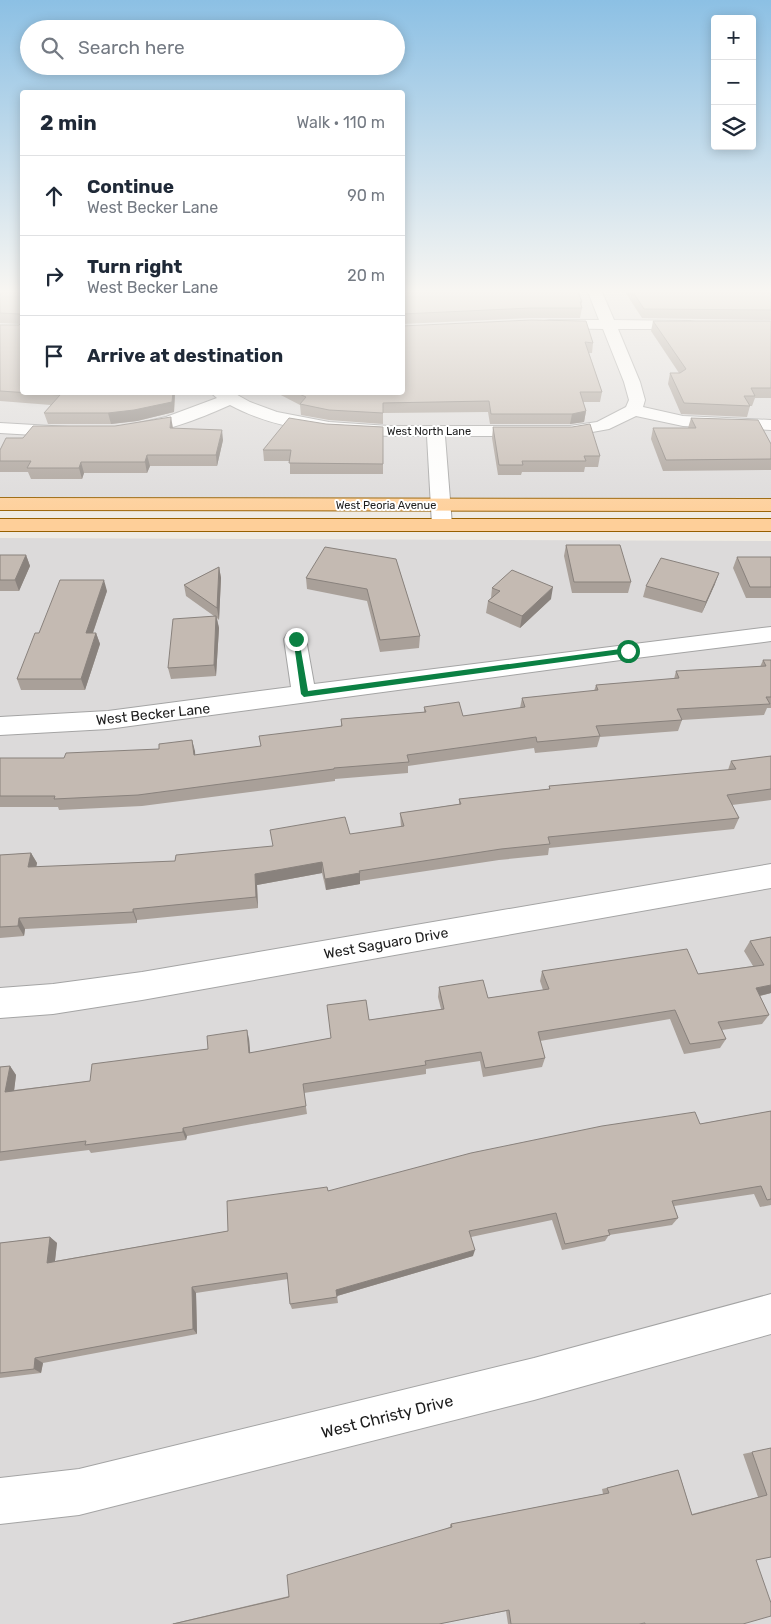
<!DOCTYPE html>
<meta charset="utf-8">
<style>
:root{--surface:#fff;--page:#f2f2f3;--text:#1f2937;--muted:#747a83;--line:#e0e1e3}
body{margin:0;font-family:Rubik,sans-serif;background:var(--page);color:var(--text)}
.controls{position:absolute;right:15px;top:15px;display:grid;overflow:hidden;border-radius:5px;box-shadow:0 2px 12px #0003}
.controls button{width:45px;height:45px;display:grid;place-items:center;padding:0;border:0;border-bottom:1px solid var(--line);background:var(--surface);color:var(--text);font:25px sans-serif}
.stop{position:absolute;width:15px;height:15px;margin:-11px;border:4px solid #0b8043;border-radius:50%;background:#fff}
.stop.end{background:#0b8043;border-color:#fff;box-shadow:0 1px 5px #0008}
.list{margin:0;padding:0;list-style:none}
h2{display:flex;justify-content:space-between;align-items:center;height:65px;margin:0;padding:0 20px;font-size:21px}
h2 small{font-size:16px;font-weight:400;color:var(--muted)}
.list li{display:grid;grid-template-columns:32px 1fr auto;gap:15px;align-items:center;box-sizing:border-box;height:80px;padding:0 20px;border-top:1px solid var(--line)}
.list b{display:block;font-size:19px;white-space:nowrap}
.list p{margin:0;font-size:16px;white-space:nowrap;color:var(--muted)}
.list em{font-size:16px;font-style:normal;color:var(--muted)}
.icon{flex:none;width:28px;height:28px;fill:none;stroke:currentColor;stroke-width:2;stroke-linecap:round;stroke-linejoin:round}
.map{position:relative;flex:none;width:771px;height:1624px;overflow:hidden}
.search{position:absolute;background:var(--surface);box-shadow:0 2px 12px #0003;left:20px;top:20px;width:385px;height:55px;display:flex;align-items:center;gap:12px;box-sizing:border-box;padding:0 18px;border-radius:28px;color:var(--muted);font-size:19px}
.panel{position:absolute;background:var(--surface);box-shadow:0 2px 12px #0003;left:20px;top:90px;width:385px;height:305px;border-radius:5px}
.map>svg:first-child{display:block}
</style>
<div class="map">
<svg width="771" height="1624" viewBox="0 0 771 1624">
<rect width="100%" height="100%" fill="#efebe3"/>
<path fill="#dcdada" d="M0,292H22V392H402L403,292H771V499H0Z
M0,538L771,541V1624H0Z"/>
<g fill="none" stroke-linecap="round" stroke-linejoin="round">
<defs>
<path id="minor" d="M588,292H602L614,320L690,321L695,322L697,325L695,328L690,329H618L640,382L645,400L643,407L683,416L771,420V430L683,426L636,416L609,429L570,436H445L452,525L449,529L442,531L435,529L432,525L427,436C362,436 289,437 230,405C208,415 153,438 130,433L127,429L130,425L166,417L217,398L210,392H232L250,402L277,412L329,422L389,426H570L597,422L626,407L629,400L624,382L603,329L550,328L545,327L543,324L545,321L550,320H599Z
M0,423L69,427L75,428L78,432L75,436L69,437L0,433Z
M771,627V641L628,659L108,729L0,735V717L108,711L291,687L284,639L287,634L295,632L303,634L306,639L314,684Z
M771,864V888L142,1000L53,1014L0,1018V988L53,984L142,972Z
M771,1294V1334L534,1400L79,1515L0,1524V1478L79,1469L534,1358Z"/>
<path id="major" d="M0,498L771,499V511L0,510Z
M0,519H771V531H0Z"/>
</defs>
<use href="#minor" stroke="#a4a4a4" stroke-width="2"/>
<use href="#major" stroke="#976000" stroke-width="2"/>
<use href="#minor" fill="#fff" fill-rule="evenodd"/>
<use href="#major" fill="#fecf99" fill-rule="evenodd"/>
</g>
<path fill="#a9a099" d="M0,292H22V392H175L174,412L137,421L111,424H48L44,413L51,405L0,401V325H19L20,324L0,323Z
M402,292L582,302L581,306L582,308L580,318H530L402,324Z
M625,292H771V320L642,318Z
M653,321H771V398H755L752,406H750L747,417L681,414L668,384L670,373H679L651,331Z
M402,326L593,343L592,353H589L602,392L600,402H583L586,411L584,422L570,424H490L488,412L383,413V424L329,420L301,415L300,405L275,392H402Z
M691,418L771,444V470L663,471L651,439L653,428H688Z
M326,424L383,427V474H290V461H264L263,450Z
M493,427L600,456L598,467H585L584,472H522L521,475H498L492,438Z
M173,429L223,440L217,466H150L147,473H84L82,479H31L28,472H0V450L23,438Z
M566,545L631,582L628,593H572L564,556Z
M0,555H26L30,566L19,591H0Z
M737,557H771V598H746L733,568Z
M396,559L420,636L419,648L380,652L367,601L307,589L306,578Z
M219,567L221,578L219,620L217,618L219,628L216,676L171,679L168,668L214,616L186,596L184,585Z
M715,584L702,613L643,597L646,586Z
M492,588L551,599L520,628L486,613L488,601L491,598Z
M107,591L93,633H96L100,644L85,690H21L17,679L39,633Z
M763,660H771V708H767L764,715L682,720L678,731L600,737L597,747L535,753L534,748L408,766V773L335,779V781L142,806L59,810L58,807H0V758H64L159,749L192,740L195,755L261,746L341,726V719L424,712V707L463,716L520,708L522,698L594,691L596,685L674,679L676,671L760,667Z
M771,756V800L732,805L739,818L734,829L549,848L548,855L499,860L360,881V884L326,890L322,873L257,885L258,908L137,920V923L25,929L24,936L0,938V855L31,853L37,863L36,867L175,861L401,827L400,813L459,804V799L549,789V786L728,770L731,761Z
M771,937V993L760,996L769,1015L762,1024L722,1030L726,1039L720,1048L684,1054L670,1019L540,1041L545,1058L542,1067L483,1077L480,1061L426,1069V1074L304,1093L307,1114L187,1136L186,1140L91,1153L89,1150L0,1161V1067L10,1066L16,1075L14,1090L90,1081L208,1049L249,1039L250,1053L331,1038L369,1020L441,1009L438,997L439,987L488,998L543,990L540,981L542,971L698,974L753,966L744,951L750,941Z
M771,1111V1205L760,1207L754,1194L674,1206L678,1218L672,1225L609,1235L605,1241L562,1250L552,1220L471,1237L473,1256L337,1296L338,1303L292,1309L290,1304L288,1279L196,1293L197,1334L43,1363L41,1373L0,1378V1243L50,1237L57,1243L55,1261L228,1231L328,1191Z
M771,1448V1557L756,1560L743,1624H508L506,1611L439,1624H171L289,1596L450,1527V1525L451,1524L603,1494L602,1489L678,1470L692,1514L758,1497L743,1454Z"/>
<path fill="#89827d" d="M173,392H175L174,412L137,421L111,424L108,413Z
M586,411L584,422L570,424L572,414Z
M171,417L173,428L172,439L170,428Z
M222,430L223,440L217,466L216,455Z
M147,455L150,466L147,473L145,462Z
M81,462L84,473L82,479L79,468Z
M26,555L30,566L19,591L15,580Z
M219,567L221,578L219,620L217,608Z
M719,573L715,584L702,613L706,602Z
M104,580L107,591L89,644L86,633Z
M553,587L551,599L520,628L522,616Z
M216,616L219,628L216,676L214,665Z
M96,633L100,644L85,690L81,679Z
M192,740L195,751L196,767L194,755Z
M31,853L37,863L34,878L28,867Z
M322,862V873L257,885L258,908L256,897L255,874Z
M360,873V884L326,890L325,879Z
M133,909L137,920V923L133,912Z
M19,918L25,929L24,936L18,926Z
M771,985V993L750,998L756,988Z
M247,1030L249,1039L251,1062L249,1053Z
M10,1066L16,1075L13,1100L5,1092Z
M183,1128L187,1136L186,1140L183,1132Z
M50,1237L57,1243L54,1269L47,1263Z
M475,1250L473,1256L337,1296L338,1303L336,1290Z
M192,1287L196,1293L197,1334L193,1329Z
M35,1358L43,1363L41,1373L34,1369Z"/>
<path fill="#c4bab2" stroke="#89827d" d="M0,292H22V392H173L172,402L134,410L108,413H44L60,395L0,391V325H19L21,323L20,314L0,313Z
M402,292H578L582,302H580L582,308H531L402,314Z
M633,292H771V310L644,309Z
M531,320L586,321L593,343L585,342L602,392H580L586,411L572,414H491L489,401L383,403V413L329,410L300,404L306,397L295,392H402V326Z
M653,321H771V388H751L755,396H744L750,406L684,403L670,373H680L686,369Z
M171,417L170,428L222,430L216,455H147L145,462H81L79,468H27L31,461H0V450L6,438H23L33,426H115Z
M289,418L326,424L383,427V464L289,463L291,450H263Z
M691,418L758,420L771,444V459L666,460L653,428H696Z
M590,424L600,456H584L586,461H522L523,465H499L493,427H572Z
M566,545H620L631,582H574Z
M325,547L396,559L420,636L380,640L367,589L306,578Z
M0,555H26L15,580H0Z
M737,557H771V587H750Z
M661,558L719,573L706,602L646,586Z
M219,567L217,608L184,585Z
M512,570L553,587L522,616L488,601L500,591L492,588Z
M60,580H104L86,633H96L81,679H17L35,633H39Z
M216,616L214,665L168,668L173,619Z
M763,660H771V697H766L770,704L677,709L682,720L596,726L600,736L537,742L536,737L407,755L409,762L334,768V769L138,795L54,799L55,796H0V758H64L66,753L159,749V744L192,740L194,755L261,746L259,736L342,726L341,719L426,712L424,707L459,702L463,716L525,707L522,698L598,690L596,685L679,678L676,671L766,666Z
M771,756V789L727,795L739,818L548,837L550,844L501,849L359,871L360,873L325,879L322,862L255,874L256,897L133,909V912L19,918L18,926L0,927V855L31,853L28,867L175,861L176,855L273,846L270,830L345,817L350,834L404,826L400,813L461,804L459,799L550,789L549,786L736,769L731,761Z
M771,937V985L756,988L769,1015L718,1022L726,1039L690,1044L675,1010L538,1032L545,1058L485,1068L481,1052L425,1061L426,1065L303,1084L306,1106L183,1128V1132L85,1145L86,1141L0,1152V1067L10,1066L5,1092L90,1081L92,1064L208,1049L207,1036L247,1030L249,1053L331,1038L327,1005L366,1000L369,1020L444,1009L439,987L483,980L488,998L549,989L542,971L687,949L698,974L764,965L750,941Z
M771,1111V1199L767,1200L761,1186L672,1201L678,1218L608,1230L610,1235L565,1244L556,1213L469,1231L475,1250L336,1290L337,1297L290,1304L287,1273L192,1287L193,1329L35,1358L34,1369L0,1373V1243L50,1237L47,1263L228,1231L227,1201L327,1187L328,1191L471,1153L602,1126L695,1112L700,1124Z
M771,1448V1557L756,1560L771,1603V1616L743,1624H645V1623L639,1624H511L509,1610L439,1624H173L289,1597L287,1575L452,1527L451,1524L609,1493L607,1488L678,1470L692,1515L767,1495L752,1452Z"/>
<linearGradient id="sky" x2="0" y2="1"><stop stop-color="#8cc0e4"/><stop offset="0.56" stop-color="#f8f6f2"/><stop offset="1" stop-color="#f8f6f2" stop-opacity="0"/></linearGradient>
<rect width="771" height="520" fill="url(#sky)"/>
<path fill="#0b8043" d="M293,637L299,639L308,691L628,648L632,651L628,653L304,697L301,694Z"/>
<g text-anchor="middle" stroke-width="4" stroke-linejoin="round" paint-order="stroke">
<g font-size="11" fill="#1d1d1d" stroke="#fff">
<text x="429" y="435">West North Lane</text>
<text x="386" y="509">West Peoria Avenue</text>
</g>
<g font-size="14" fill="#1d1d1d" stroke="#fff">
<text transform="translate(153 714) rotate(-6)" y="5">West Becker Lane</text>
<text transform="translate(386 943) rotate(-10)" y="5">West Saguaro Drive</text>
</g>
<g font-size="16" fill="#1d1d1d" stroke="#fff">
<text transform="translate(387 1416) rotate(-14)" y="6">West Christy Drive</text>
</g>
</g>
</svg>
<div class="controls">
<button>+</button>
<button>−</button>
<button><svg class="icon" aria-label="layers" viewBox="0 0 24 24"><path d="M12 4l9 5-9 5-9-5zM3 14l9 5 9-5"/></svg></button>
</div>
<div class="stop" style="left:628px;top:651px"></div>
<div class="stop end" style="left:296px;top:639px"></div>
<div class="search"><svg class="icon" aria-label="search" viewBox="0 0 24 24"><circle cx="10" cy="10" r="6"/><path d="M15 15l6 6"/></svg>Search here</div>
<section class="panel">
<h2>2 min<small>Walk · 110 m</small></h2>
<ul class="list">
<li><svg class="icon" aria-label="ahead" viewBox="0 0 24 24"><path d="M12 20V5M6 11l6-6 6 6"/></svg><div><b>Continue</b><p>West Becker Lane</p></div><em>90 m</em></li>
<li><svg class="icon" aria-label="right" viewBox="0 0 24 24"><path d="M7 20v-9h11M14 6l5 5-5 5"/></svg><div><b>Turn right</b><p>West Becker Lane</p></div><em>20 m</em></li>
<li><svg class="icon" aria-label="arrive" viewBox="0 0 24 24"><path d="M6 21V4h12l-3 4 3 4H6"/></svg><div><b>Arrive at destination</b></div></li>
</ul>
</section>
</div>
